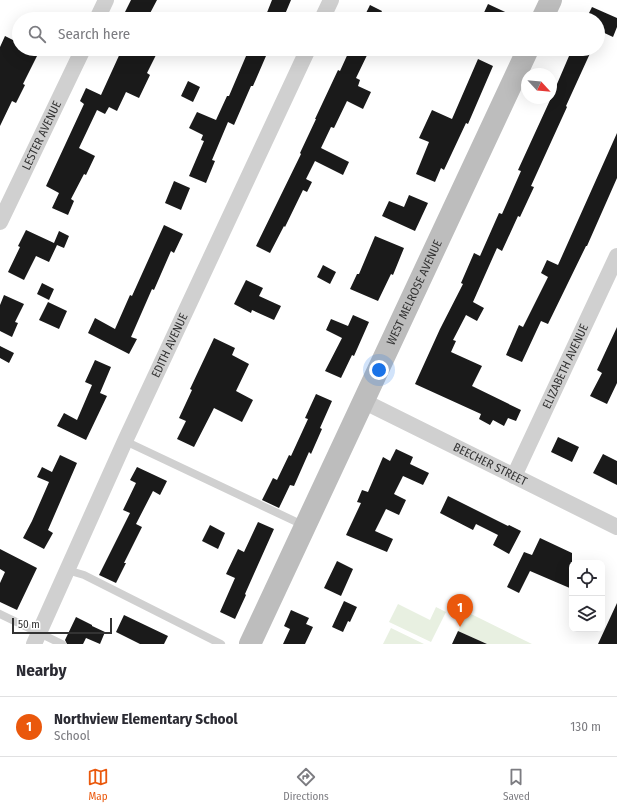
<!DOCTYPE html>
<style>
:root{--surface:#fff;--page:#f2f2f3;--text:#2b2b33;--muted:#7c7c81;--line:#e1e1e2;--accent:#ea580c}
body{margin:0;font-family:"Fira Sans Condensed",sans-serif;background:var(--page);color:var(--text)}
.controls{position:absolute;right:12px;bottom:12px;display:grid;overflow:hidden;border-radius:8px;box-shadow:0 4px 16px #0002}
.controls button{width:36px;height:36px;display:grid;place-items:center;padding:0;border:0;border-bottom:1px solid var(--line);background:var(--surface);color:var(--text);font:20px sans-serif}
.compass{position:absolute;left:521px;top:68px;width:36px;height:36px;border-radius:50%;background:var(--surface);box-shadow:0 4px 16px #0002;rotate:116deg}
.scale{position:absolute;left:12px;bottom:10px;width:100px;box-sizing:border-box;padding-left:4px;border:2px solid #333;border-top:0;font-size:11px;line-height:14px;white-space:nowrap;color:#333;-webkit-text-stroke:3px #fff;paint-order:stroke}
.you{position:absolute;left:379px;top:370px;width:14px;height:14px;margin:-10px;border:3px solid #fff;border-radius:50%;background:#1a73e8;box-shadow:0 0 0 6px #1a73e833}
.badge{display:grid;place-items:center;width:26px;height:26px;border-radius:50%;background:var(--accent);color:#fff;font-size:13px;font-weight:700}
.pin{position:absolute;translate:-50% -33px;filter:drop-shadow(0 1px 2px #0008)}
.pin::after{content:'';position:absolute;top:21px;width:14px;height:12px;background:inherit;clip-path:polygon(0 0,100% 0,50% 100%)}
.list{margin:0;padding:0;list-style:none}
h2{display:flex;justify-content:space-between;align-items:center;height:52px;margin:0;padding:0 16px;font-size:17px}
h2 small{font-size:13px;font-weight:400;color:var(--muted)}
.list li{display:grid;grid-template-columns:26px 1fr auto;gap:12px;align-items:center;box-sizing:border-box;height:60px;padding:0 16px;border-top:1px solid var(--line)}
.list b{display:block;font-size:15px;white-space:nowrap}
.list p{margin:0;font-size:13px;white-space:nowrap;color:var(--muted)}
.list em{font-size:13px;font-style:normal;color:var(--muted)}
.icon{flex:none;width:22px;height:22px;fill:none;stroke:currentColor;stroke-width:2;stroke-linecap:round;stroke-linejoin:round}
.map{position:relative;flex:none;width:617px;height:644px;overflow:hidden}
.search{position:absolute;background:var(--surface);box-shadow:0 4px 16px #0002;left:12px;right:12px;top:12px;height:44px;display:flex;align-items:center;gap:10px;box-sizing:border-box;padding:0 14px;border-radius:22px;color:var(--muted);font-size:15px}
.sheet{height:112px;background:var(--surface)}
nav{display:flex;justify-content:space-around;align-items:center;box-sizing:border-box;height:56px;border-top:1px solid var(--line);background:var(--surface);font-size:11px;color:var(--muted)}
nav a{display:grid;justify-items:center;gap:2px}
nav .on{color:var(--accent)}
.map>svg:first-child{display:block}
</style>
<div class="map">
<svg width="617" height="644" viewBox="0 0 617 644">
<rect width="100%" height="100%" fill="#fff"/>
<path fill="#e8f0e1" d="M398,604L430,620L436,607L446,612L431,642L389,622Z
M467,612L532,644H487L458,631Z
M391,628L424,644H383Z"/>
<path fill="#1a1a1a" d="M131,0H157L147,19H130L123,16Z
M272,0H291L283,19H275L266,15Z
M488,4L520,19H481Z
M370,5L382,11L378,19H363Z
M592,7L617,18V27L613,37L598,30V19H586Z
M5,36L19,43V49H32L39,52L23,84L25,85L16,103L12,101L0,126V47Z
M122,49H159L147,73L150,75L139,98L126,92L117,111L109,107L105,114L97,110L79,148L95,156L86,175L84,174L71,199L74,201L68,215L52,208L59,193L46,186L84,104L80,101L86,88L101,95Z
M249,49H269L253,86H251L234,125L228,122L212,160L215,161L206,183L189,176L204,141L201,140L203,135L189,128L197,112L216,120L227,96H229Z
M350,49H370L356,78L360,80L358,86L371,92L363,109L347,101L334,128L331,127L321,148L349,162L343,175L315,161L306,179L312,182L307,192L303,190L285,227L284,226L270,253L256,246L301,154L300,153L316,119H315L338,70L340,71Z
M572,49H592L566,106L567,107L531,186L534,187L520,217L518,216L502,251L497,248L473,302L484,308L477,321L466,315L453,340L456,341L451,352L482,366L472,386L521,410L516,421L508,418L504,426L493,420L490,425L479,419L481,414L415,384L440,329L463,284L461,283L474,253L480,256L499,213L502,214L521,171L518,170L551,98Z
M478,59L493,66L468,124L466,123L444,170L441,168L435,182L416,174L429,142L419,138L432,110L452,119Z
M188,81L200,87L193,102L181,96Z
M617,133V178L587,246H586L548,324L541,321L522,362L506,355L519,325L523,327L548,277L541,273L547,260L558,265Z
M174,181L190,188L181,210L165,203Z
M409,195L428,203L415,231L382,216L389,201L404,207Z
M164,225L183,234L174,253L171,251L154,290L152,289L131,337L137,339L129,354L88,333L95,318L115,329L130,295L132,296Z
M26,230L54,243L59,231L69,236L64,248L57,245L49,262L36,256L24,280L8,272L20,247L18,246Z
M375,236L404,248L393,275L391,274L378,301L350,289L357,274H359Z
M323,265L336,272L330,284L317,277Z
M246,280L263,288L259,296L281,306L274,320L252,310L251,313L234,304Z
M42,283L54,289L49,300L37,294Z
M4,295L24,304L15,322L18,323L12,337L0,331V305Z
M48,302L67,311L59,329L39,320Z
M353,315L369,322L354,356L352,355L341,378L325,371L342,338L326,330L331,319L348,326Z
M617,327V383L607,404L590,396L602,373L597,370Z
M214,338L235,348L232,355L249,364L236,391L253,400L242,422L214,408L194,447L177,439L186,421L179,418L192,390L190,389Z
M0,346L14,353L9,363L0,358Z
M95,360L111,367L100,393L107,396L86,440L57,426L64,413L77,420L92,385L85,382Z
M316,394L332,401L320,428L322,429L311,454L309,452L294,486L290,485L279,508L262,500L273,478L277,480L289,455L291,456L308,419L305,418Z
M558,437L579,447L572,462L551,452Z
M396,449L413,457L410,464L429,473L423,485L403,476L394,494L406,500L399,515L386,509L375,531L393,539L387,552L346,535L361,503L357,502L362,490L368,492L383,457L390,461Z
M603,454L617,461V485L593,473Z
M60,455L77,463L48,530L53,533L44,549L23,538L32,521L49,482L37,477L42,467L52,472Z
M137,467L167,481L160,495L153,491L136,524L142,527L124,563H126L116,583L99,575L130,513L123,510L136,483L130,480Z
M448,496L508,526L509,525L521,531L509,554L493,545L498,535L476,524L473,530L440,513Z
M258,522L274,529L245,594L246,595L235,619L220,612L235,578L226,574L238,549L244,552Z
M210,525L225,533L218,549L202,541Z
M540,538L572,553V589L530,571L519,593L507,587L524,552L532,555Z
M0,549L37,568L17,610L0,602V583L5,572L0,569Z
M337,561L353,569L341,596L324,588Z
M344,601L357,607L350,622L348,621L343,632L332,627Z
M617,603V644H598Z
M291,610L309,618L306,624L313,627L305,644H283L290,629L284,626Z
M124,615L168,636L164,644H140L116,632Z
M76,617L92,625V626L105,632L100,644L86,638L83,644H67L65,640Z
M458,631L487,644H452Z"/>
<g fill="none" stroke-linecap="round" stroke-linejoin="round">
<path stroke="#d0d0d0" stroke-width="8" d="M125,441L305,526
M67,570L84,575L221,644
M0,614L62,644"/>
<g stroke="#d0d0d0" stroke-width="16">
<path d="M97,19L106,0"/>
<path d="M322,19L331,0"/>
<path id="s1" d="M0,222L83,49"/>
<path id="s2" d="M363,401L617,527"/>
<path id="s3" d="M514,476L617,256"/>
<path id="s4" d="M34,644L125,441L308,49"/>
</g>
<g stroke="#bdbdbd" stroke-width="22">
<path d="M542,19L551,0"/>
<path id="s5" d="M250,644L528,49"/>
</g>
</g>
<g text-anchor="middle" stroke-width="4" stroke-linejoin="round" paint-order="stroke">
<g font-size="12" fill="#333" stroke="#fff">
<text dy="4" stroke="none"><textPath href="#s1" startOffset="96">LESTER AVENUE</textPath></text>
<text dy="4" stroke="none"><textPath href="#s5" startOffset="388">WEST MELROSE AVENUE</textPath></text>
<text dy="4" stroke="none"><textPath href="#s4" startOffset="328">EDITH AVENUE</textPath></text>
<text dy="4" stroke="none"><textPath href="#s3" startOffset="121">ELIZABETH AVENUE</textPath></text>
<text dy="4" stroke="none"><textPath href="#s2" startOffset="142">BEECHER STREET</textPath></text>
</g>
</g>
</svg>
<div class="controls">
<button><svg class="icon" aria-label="locate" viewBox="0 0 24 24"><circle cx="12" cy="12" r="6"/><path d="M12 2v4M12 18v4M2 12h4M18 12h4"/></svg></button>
<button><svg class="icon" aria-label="layers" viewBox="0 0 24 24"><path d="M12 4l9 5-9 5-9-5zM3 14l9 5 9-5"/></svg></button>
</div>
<svg class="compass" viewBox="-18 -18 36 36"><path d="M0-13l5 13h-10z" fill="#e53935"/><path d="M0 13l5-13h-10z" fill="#7c7c81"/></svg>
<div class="scale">50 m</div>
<div class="you"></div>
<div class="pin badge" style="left:460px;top:627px">1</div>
<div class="search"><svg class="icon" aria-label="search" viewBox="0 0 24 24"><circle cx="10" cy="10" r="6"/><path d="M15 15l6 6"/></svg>Search here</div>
</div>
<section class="sheet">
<h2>Nearby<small></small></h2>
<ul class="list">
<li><span class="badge">1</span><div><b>Northview Elementary School</b><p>School</p></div><em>130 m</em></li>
</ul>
</section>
<nav>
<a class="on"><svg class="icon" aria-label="map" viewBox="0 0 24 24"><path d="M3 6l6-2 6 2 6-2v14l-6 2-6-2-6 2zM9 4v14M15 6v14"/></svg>Map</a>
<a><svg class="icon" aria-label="directions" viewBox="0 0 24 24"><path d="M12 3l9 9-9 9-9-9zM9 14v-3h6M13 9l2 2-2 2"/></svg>Directions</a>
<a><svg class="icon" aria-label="saved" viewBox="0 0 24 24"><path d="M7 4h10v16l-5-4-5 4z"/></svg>Saved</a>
</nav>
